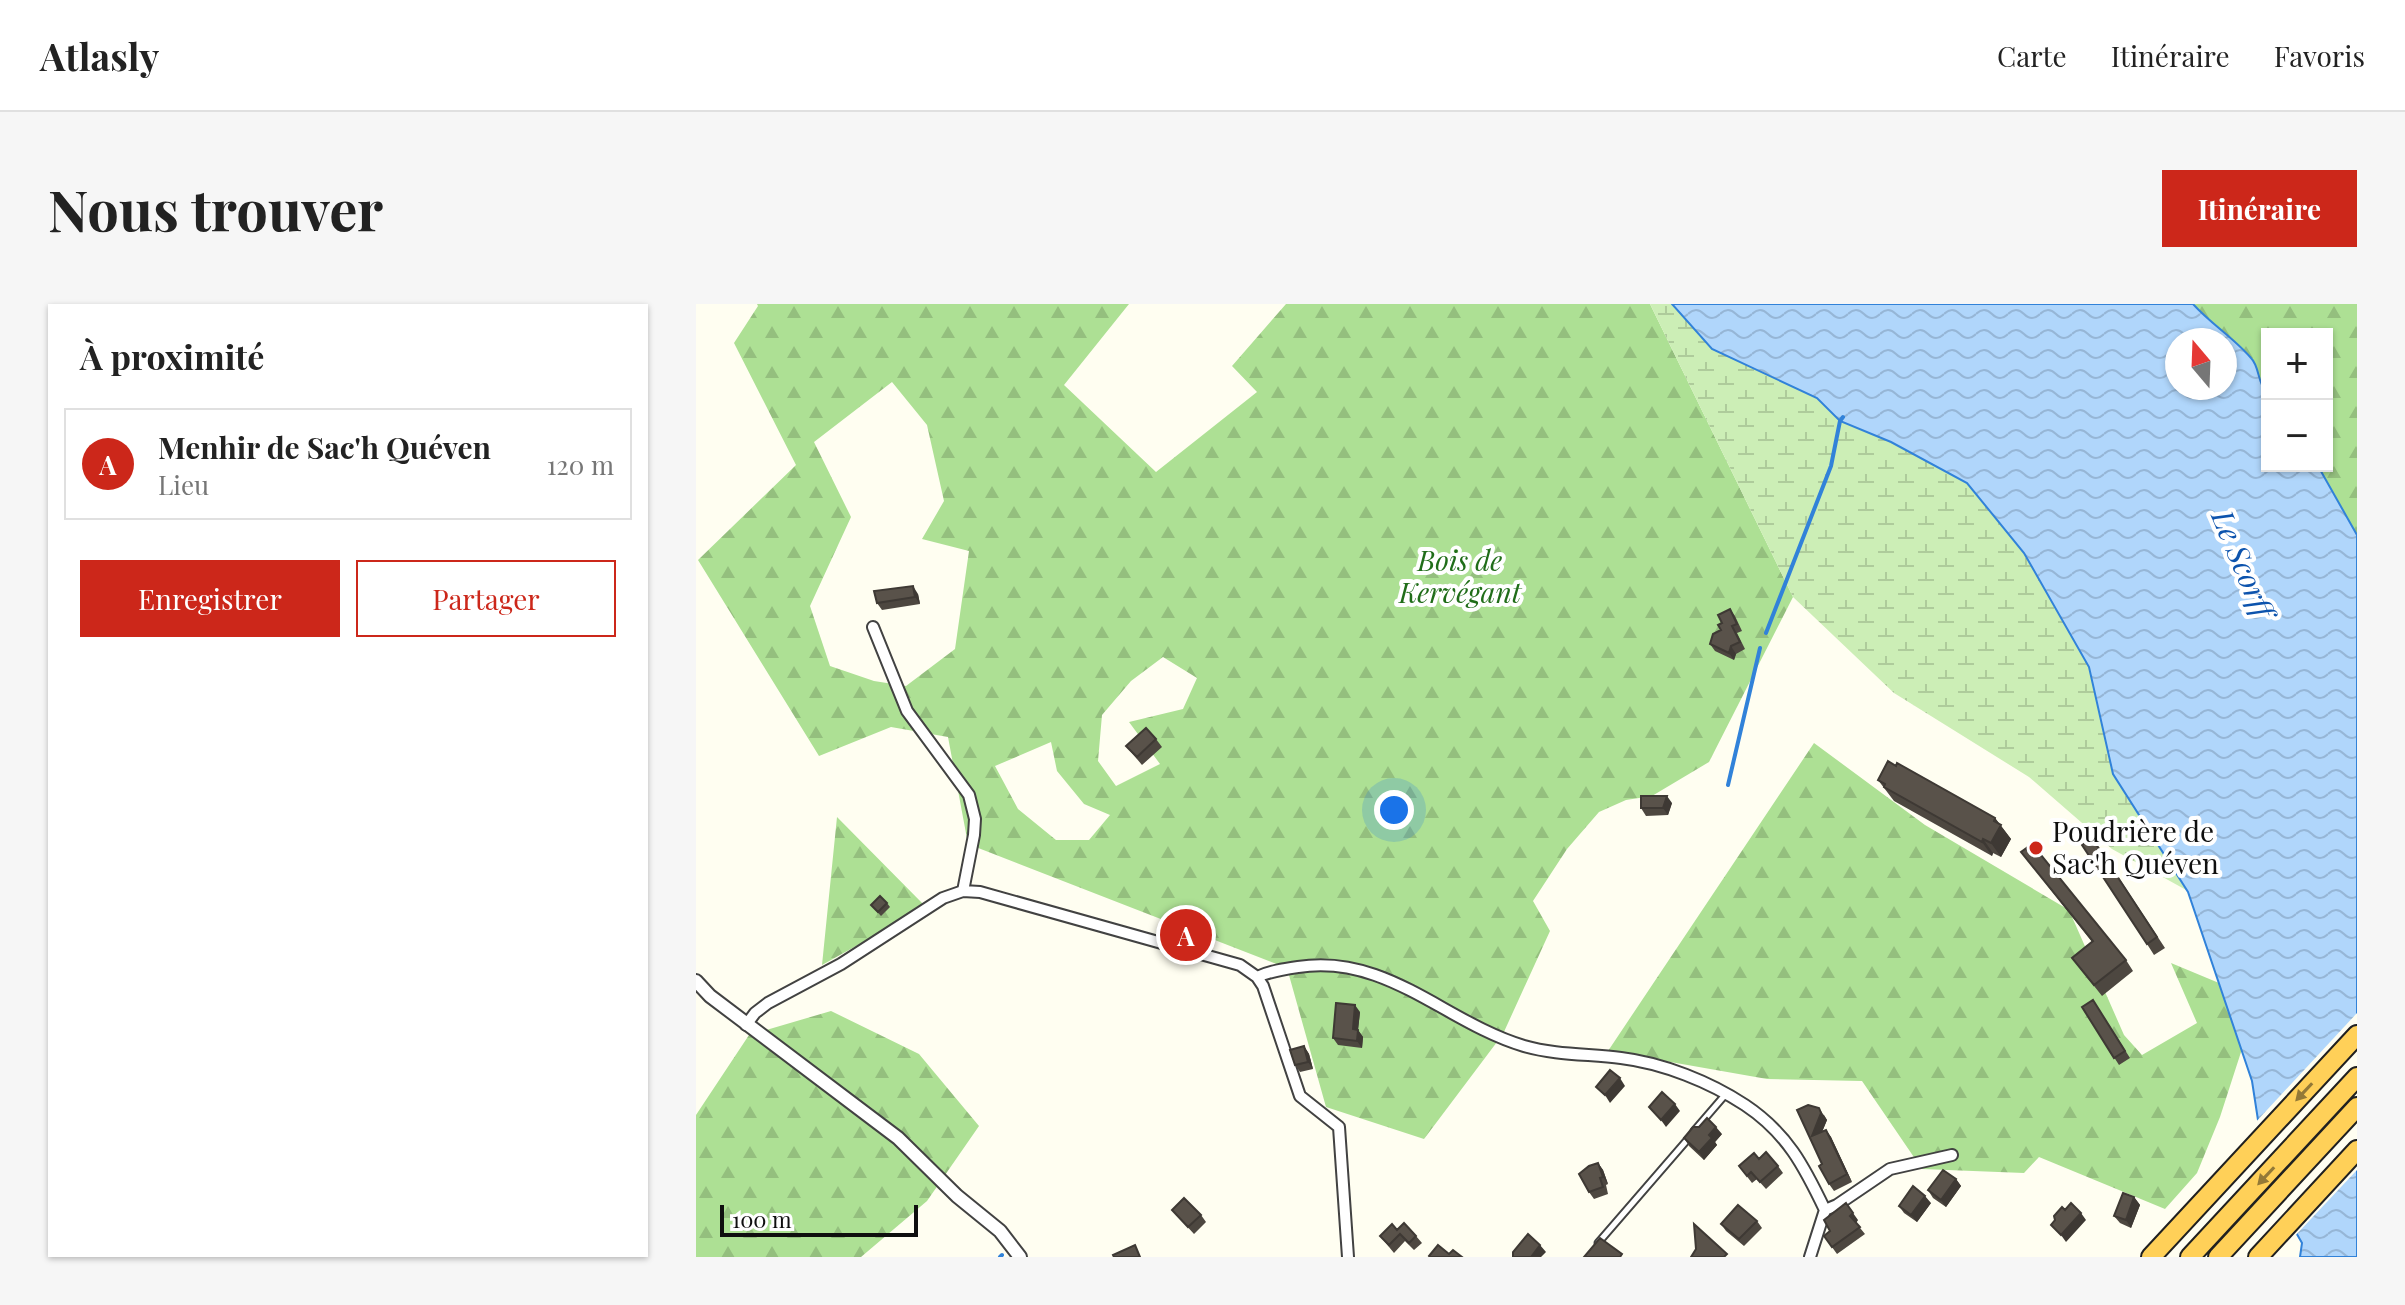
<!DOCTYPE html>
<html lang="fr">
<meta charset="utf-8">
<style>
:root{--surface:#fff;--page:#f6f6f6;--text:#222;--muted:#767676;--line:#e0e0e0;--accent:#cc271a}
body{margin:0;font-family:"Playfair Display",serif;background:var(--page);color:var(--text)}
.controls{position:absolute;right:24px;top:24px;display:grid;overflow:hidden;border-radius:0px;box-shadow:0 2px 6px #0004}
.controls button{width:72px;height:72px;display:grid;place-items:center;padding:0;border:0;border-bottom:2px solid var(--line);background:var(--surface);color:var(--text);font:40px sans-serif}
.compass{position:absolute;left:1469px;top:24px;width:72px;height:72px;border-radius:50%;background:var(--surface);box-shadow:0 2px 6px #0004;rotate:341deg}
.scale{position:absolute;left:24px;bottom:20px;width:198px;box-sizing:border-box;padding-left:8px;border:4px solid #0f0f0f;border-top:0;font-size:22px;line-height:28px;white-space:nowrap;color:#0f0f0f;-webkit-text-stroke:6px #fff;paint-order:stroke}
.you{position:absolute;left:698px;top:506px;width:28px;height:28px;margin:-20px;border:6px solid #fff;border-radius:50%;background:#1a73e8;box-shadow:0 0 0 12px #1a73e833}
.badge{display:grid;place-items:center;width:52px;height:52px;border-radius:50%;background:var(--accent);color:#fff;font-size:26px;font-weight:700}
.pin{position:absolute;translate:-50% -50%;border:4px solid #fff;box-shadow:0 2px 8px #0006}
.list{margin:0;padding:0;list-style:none}
h2{display:flex;justify-content:space-between;align-items:center;height:104px;margin:0;padding:0 32px;font-size:34px}
h2 small{font-size:26px;font-weight:400;color:var(--muted)}
.list li{display:grid;grid-template-columns:52px 1fr auto;gap:24px;align-items:center;box-sizing:border-box;height:112px;margin:0 16px 16px;padding:0 16px;border:2px solid var(--line);border-radius:0px}
.list b{display:block;font-size:30px;white-space:nowrap}
.list p{margin:0;font-size:26px;white-space:nowrap;color:var(--muted)}
.list em{font-size:26px;font-style:normal;color:var(--muted)}
.actions{display:flex;gap:16px;padding:24px 32px}
.actions a{flex:1;padding:18px 0;border:2px solid var(--accent);border-radius:0px;text-align:center;font-size:28px;color:var(--accent)}
.actions .main{background:var(--accent);color:#fff}
.map{position:relative;flex:none;width:1661px;height:953px;overflow:hidden;border-radius:0px}
header{display:flex;align-items:center;gap:48px;box-sizing:border-box;height:112px;padding:0 40px;background:var(--surface);border-bottom:2px solid var(--line)}
header strong{font-size:38px}
nav{display:flex;gap:44px;margin-inline-start:auto;font-size:28px}
.intro{display:flex;align-items:center;justify-content:space-between;box-sizing:border-box;height:192px;padding:0 48px}
h1{margin:0;font-size:56px}
.button{padding:20px 36px;border-radius:0px;background:var(--accent);color:#fff;font-size:28px;font-weight:700}
main{display:flex;gap:48px;padding:0 48px}
aside{flex:1;background:var(--surface);border-radius:0px;box-shadow:0 2px 6px #0004}
.map>svg:first-child{display:block}
</style>
<header>
<strong>Atlasly</strong>
<nav><a>Carte</a><a>Itinéraire</a><a>Favoris</a></nav>
</header>
<div class="intro"><h1>Nous trouver</h1><a class="button">Itinéraire</a></div>
<main>
<aside>
<h2>À proximité<small></small></h2>
<ul class="list">
<li><span class="badge">A</span><div><b>Menhir de Sac'h Quéven</b><p>Lieu</p></div><em>120 m</em></li>
</ul>
<div class="actions"><a class="main">Enregistrer</a><a>Partager</a></div>
</aside>
<div class="map">
<svg width="1661" height="953" viewBox="0 0 1661 953">
<defs>
<pattern id="forest-firs" width="22" height="20" patternUnits="userSpaceOnUse" patternTransform="scale(2)"><rect width="22" height="20" fill="#ade094"/><path d="M5 1l3.5 6h-7zM16 11l3.5 6h-7z" fill="#94bf7e"/></pattern>
<pattern id="wetland-marsh" width="20" height="14" patternUnits="userSpaceOnUse" patternTransform="scale(2)"><rect width="20" height="14" fill="#cceeb6"/><path d="M1 5h8M5 5V1M11 12h8M15 12V8" fill="none" stroke="#aecb9b"/></pattern>
<pattern id="water-waves" width="16" height="10" patternUnits="userSpaceOnUse" patternTransform="scale(2)"><rect width="16" height="10" fill="#b0d6fb"/><path d="M0 5q4-4 8 0t8 0" fill="none" stroke="#96b6d6"/></pattern>
</defs>
<rect width="100%" height="100%" fill="#fffef1"/>
<path fill="url(#forest-firs)" fill-rule="evenodd" d="M61,0H433L368,81L460,168L561,88L536,62L590,0H954L1097,293L1013,458L956,492L930,496L903,508L871,545L837,597L854,627L807,730L728,835L630,803L591,664L272,540L252,433L195,423L123,452L2,256L100,161L38,39L62,2ZM196,78L231,121L248,197L226,235L273,247L259,345L210,382L178,377L134,362L114,302L155,213L118,138ZM467,353L501,374L487,405L433,418L464,460L420,482L402,457L406,411L435,377ZM355,438L361,467L388,500L414,511L393,536H360L322,505L299,462Z
M1497,0H1661V231L1622,162H1631V30H1571V89C1561,79 1564,63 1555,54C1538,34 1515,20 1497,0Z
M1118,439L1229,521L1373,606L1428,731L1446,751L1501,719L1475,659L1523,679L1546,745L1524,813L1501,869L1469,905L1343,853L1328,869L1226,865L1166,777L1071,775L912,747Z
M141,513L230,603L126,661Z
M135,707L223,750L283,822L231,897L165,953H0V811L53,731Z"/>
<path fill="url(#wetland-marsh)" d="M954,0H976L1016,45L1121,94L1144,117L1195,138L1271,179L1328,249L1393,363L1417,470L1492,587L1416,545L1333,473L1198,389L1097,293Z"/>
<path fill="url(#water-waves)" stroke="#3182d9" stroke-width="2" fill-rule="evenodd" d="M976,0H1497C1515,20 1538,34 1555,54C1564,63 1561,79 1571,89V162H1622L1661,231V953H1604L1606,939L1586,904L1562,816L1556,777L1492,588L1417,470L1393,363L1328,249L1271,179L1195,138L1144,117L1121,94L1016,45ZM1481,36H1529V84H1481Z"/>
<path fill="#fffef1" d="M1661,709V866L1598,933L1557,865L1558,820Z"/>
<g fill="none" stroke-linecap="round" stroke-linejoin="round">
<path stroke="#3182d9" stroke-width="4" d="M1070,329L1135,162L1144,117L1147,113
M1032,481L1064,344
M304,953L306,951"/>
<defs>
<path id="service" d="M998,827L1029,791
M902,939L992,835"/>
<path id="minor" d="M177,323L211,407L273,491L279,515L278,531L267,587
M561,673L567,682L604,792L643,823L652,953
M50,721L59,709L72,699L145,660L247,594L267,587L284,588L544,661L561,673C574,667 588,665 602,663C690,649 750,719 828,742C859,751 893,750 925,754C967,759 1014,778 1049,801C1091,829 1108,862 1129,906L1114,953
M1129,906L1141,901L1194,865L1256,851"/>
<path id="tertiary" d="M0,677L14,692L202,834L261,892L304,927L324,953"/>
<path id="trunk" d="M1455,953L1661,731
M1494,953L1661,773
M1522,953L1661,803
M1562,953L1661,846"/>
</defs>
<use href="#service" stroke="#424242" stroke-width="9"/>
<use href="#minor" stroke="#424242" stroke-width="14"/>
<use href="#tertiary" stroke="#424242" stroke-width="16"/>
<use href="#trunk" stroke="#202020" stroke-width="22"/>
<use href="#service" stroke="#fff" stroke-width="5"/>
<use href="#minor" stroke="#fff" stroke-width="10"/>
<use href="#tertiary" stroke="#fff" stroke-width="12"/>
<use href="#trunk" stroke="#ffd058" stroke-width="18"/>
</g>
<path fill="#4d4740" d="M222,290L224,300L186,306L181,299Z
M1034,305L1039,312L1046,327L1041,329L1049,345L1040,350L1038,356L1019,347L1014,340L1025,326L1026,319Z
M460,435L466,443L446,461L430,442Z
M1182,476L1299,514L1315,535L1305,553L1297,549L1296,552L1198,497Z
M976,499L972,511L950,512L945,504Z
M1404,545L1469,644L1458,651L1451,640Z
M1325,548L1430,656L1437,667L1406,692L1376,654L1396,638Z
M191,599L194,603L185,612L175,601Z
M1397,696L1434,754L1423,761L1386,703Z
M664,708L662,726L667,733L666,744L642,741L637,734Z
M608,742L613,750L617,765L604,768L599,761Z
M1101,806L1128,811L1131,816L1126,828L1130,826L1135,833L1156,878L1138,887L1133,880L1126,860Z
M1026,830L1019,838L1021,841L1008,856L993,842L988,834Z
M1063,855L1082,862L1087,869L1070,885L1061,875L1056,879L1043,862Z
M902,859L907,866L912,880L910,881L912,890L898,895L893,888Z
M1260,875L1265,882L1250,903L1237,894L1232,886Z
M1438,893L1444,901L1435,924L1424,919L1418,912Z
M1235,899L1221,918L1208,909L1203,902Z
M476,906L505,911L510,918L498,930Z
M1162,916L1160,919L1169,930L1141,950L1128,932Z
M1061,917L1066,924L1048,942L1030,927L1025,920Z
M701,926L720,932L726,939L718,946L709,937L698,949L684,932Z"/>
<path fill="#3e3934" d="M217,282L222,290L224,300L219,293Z
M1035,342L1040,350L1038,356L1033,349Z
M971,492L976,499L972,511L967,504Z
M1299,514L1315,535L1305,553L1295,539L1298,517Z
M1287,535L1297,549L1296,552L1286,538Z
M659,701L664,708L662,726L667,733L666,744L661,737L657,725Z
M608,742L613,750L617,765L612,758Z
M924,774L929,782L914,799L909,791Z
M979,800L984,807L970,823L965,816Z
M1123,804L1131,816L1121,840L1116,832Z
M1020,823L1026,830L1019,838L1021,841L1008,856L1003,848L1013,831Z
M1130,826L1135,833L1156,878L1151,870Z
M902,859L907,866L912,880L907,873Z
M1260,875L1265,882L1250,903L1245,896Z
M1229,892L1235,899L1221,918L1215,911Z
M1438,893L1444,901L1435,924L1430,916Z
M1157,909L1162,916L1159,920L1154,912Z
M1385,909L1390,916L1370,938L1365,931Z
M844,941L850,948L845,953H835Z"/>
<path fill="#59524a" stroke="#3e3934" stroke-width="2" d="M217,282L219,293L181,299L178,287Z
M1034,305L1041,320L1036,322L1044,338L1035,342L1033,349L1014,340L1017,330L1025,326L1022,321L1026,319L1022,311Z
M450,424L460,435L441,453L430,442Z
M1192,457L1200,462L1201,459L1299,514L1298,517L1305,521L1295,539L1287,535L1286,538L1188,483L1189,480L1182,476Z
M945,492H971L967,504H945Z
M1396,534L1461,633L1451,640L1386,541Z
M1336,540L1430,656L1398,681L1376,654L1397,637L1325,548Z
M184,592L191,599L182,608L175,601Z
M1397,696L1429,747L1418,754L1386,703Z
M640,699L659,701L657,725L662,726L661,737L637,734Z
M608,742L612,758L599,761L594,746Z
M914,766L924,774L909,791L900,783Z
M966,788L979,800L965,816L953,803Z
M1112,801L1123,804L1125,809L1116,832L1130,826L1151,870L1133,880L1123,862L1126,860L1101,806Z
M1011,814L1020,823L1013,831L1016,834L1003,848L988,834L997,823H1003Z
M1070,848L1082,862L1064,878L1055,868L1051,872L1043,862L1058,849L1063,855Z
M902,859L907,873L904,874L907,883L893,888L883,870L893,862Z
M1247,866L1260,875L1245,896L1232,886Z
M1217,882L1229,892L1215,911L1203,902Z
M1427,889L1438,893L1430,916L1418,912Z
M488,894L505,911L492,923L476,906Z
M1150,899L1157,909L1154,912L1164,923L1136,943L1128,932L1134,927L1128,916Z
M1375,899L1385,909L1365,931L1355,921L1359,916L1358,912L1366,903L1369,906Z
M1042,901L1061,917L1043,935L1025,920Z
M708,919L720,932L713,939L704,930L693,941L684,932L696,920L701,926Z
M998,920L1031,950L1028,953H995L1000,945Z
M832,930L844,941L835,953H817V948Z
M904,934L926,950L924,953H888Z
M439,941L444,953H418L417,951Z
M742,941L753,950L757,946L766,953H734L733,952Z"/>
<defs><path id="oneway-solid" d="M-6-.8H1V-3.2L6.5 0L1 3.2V.8H-6Z" transform="scale(2)"/></defs>
<g fill="#937937">
<use href="#oneway-solid" transform="translate(1608 788) rotate(133)"/>
<use href="#oneway-solid" transform="translate(1570 872) rotate(133)"/>
</g>
<circle fill="#cc271a" stroke="#fff" stroke-width="3" cx="1340" cy="544" r="8"/>
<g text-anchor="middle" stroke-width="8" stroke-linejoin="round" paint-order="stroke">
<g font-size="28" font-style="italic" fill="#206d19" stroke="#fff">
<text x="764" y="267">Bois de<tspan x="764" dy="32">Kervégant</tspan></text>
</g>
<g font-size="28" fill="#0f0f0f" stroke="#fff" text-anchor="start">
<text x="1356" y="538">Poudrière de<tspan x="1356" dy="32">Sac'h Quéven</tspan></text>
</g>
<g font-size="30" font-style="italic" fill="#0c53ad" stroke="#fff">
<text transform="translate(1546 260) rotate(67)" y="10">Le Scorff</text>
</g>
</g>
</svg>
<div class="controls">
<button>+</button>
<button>−</button>
</div>
<svg class="compass" viewBox="-18 -18 36 36"><path d="M0-13l5 13h-10z" fill="#e53935"/><path d="M0 13l5-13h-10z" fill="#767676"/></svg>
<div class="scale">100 m</div>
<div class="you"></div>
<div class="pin badge" style="left:490px;top:631px">A</div>
</div>
</main>
